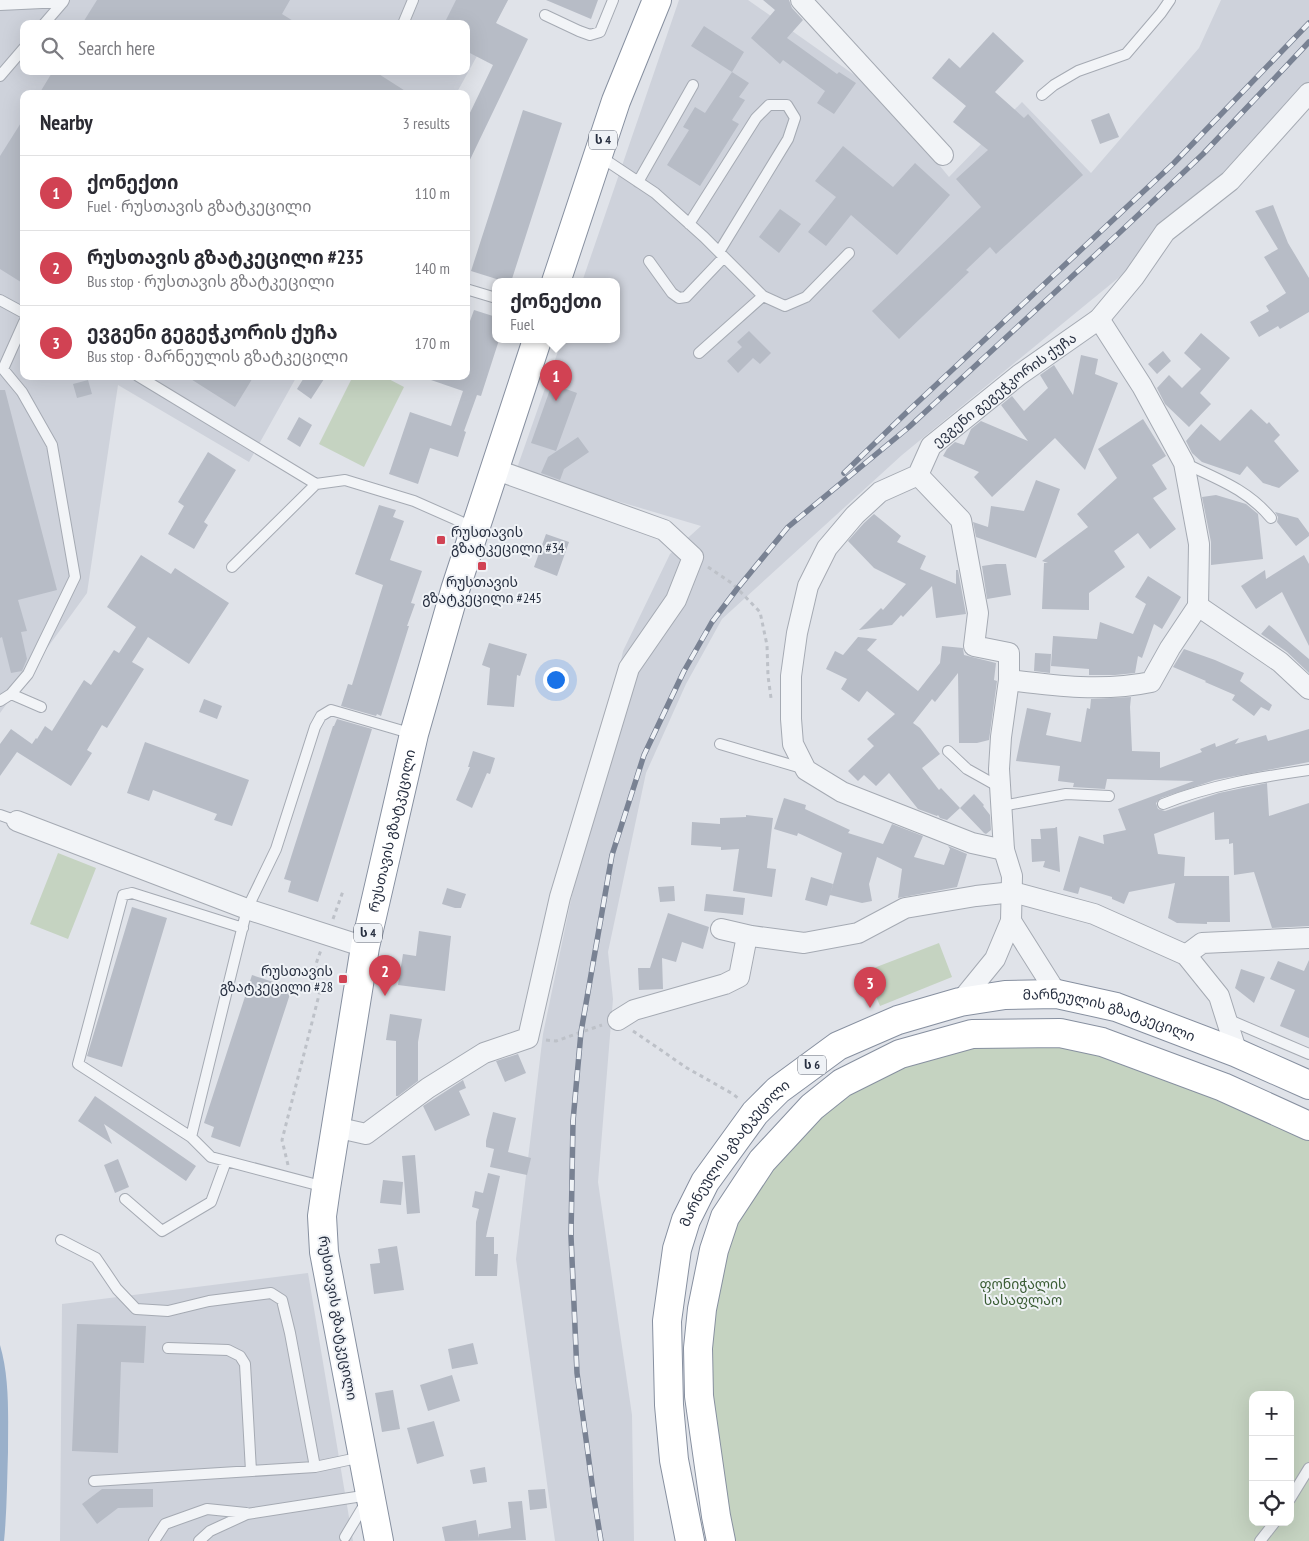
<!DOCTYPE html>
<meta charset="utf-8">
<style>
:root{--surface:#fff;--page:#f7f7f7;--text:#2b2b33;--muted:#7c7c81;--line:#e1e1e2;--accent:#d14253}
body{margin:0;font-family:"PT Sans Narrow","Noto Sans Georgian",sans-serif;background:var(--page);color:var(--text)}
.controls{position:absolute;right:15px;bottom:15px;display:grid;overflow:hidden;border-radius:10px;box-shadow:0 5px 20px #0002}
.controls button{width:45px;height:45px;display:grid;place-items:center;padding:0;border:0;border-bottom:1px solid var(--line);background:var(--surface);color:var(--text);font:25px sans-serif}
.you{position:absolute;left:555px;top:679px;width:18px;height:18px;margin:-12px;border:4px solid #fff;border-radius:50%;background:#1a73e8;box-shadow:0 0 0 8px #1a73e833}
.badge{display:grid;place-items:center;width:32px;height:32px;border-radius:50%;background:var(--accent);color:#fff;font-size:16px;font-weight:700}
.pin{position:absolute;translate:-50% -41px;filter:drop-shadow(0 1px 2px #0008)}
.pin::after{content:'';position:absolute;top:26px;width:18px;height:15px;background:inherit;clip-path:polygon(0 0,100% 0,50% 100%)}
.popup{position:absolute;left:492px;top:278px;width:128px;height:65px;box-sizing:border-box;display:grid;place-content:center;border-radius:10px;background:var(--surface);filter:drop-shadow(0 1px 4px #0005);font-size:16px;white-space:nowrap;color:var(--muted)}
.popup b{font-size:19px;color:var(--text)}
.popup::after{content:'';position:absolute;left:50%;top:100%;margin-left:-10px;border:10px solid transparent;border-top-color:var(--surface)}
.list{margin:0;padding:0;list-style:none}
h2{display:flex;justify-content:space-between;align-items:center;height:65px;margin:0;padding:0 20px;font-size:21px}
h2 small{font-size:16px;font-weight:400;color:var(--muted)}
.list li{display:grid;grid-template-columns:32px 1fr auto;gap:15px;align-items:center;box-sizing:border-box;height:75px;padding:0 20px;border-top:1px solid var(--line)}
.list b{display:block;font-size:19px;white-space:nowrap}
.list p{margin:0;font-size:16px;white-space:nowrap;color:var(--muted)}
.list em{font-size:16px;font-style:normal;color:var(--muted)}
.icon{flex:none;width:28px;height:28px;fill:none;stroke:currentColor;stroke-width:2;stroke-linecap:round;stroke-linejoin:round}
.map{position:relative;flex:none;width:1309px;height:1541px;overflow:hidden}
.search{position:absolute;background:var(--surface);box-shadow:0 5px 20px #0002;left:20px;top:20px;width:450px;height:55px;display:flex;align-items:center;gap:12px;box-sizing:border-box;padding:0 18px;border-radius:10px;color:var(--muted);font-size:19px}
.panel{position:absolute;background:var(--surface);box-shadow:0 5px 20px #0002;left:20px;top:90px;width:450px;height:290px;border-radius:10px}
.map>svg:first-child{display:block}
</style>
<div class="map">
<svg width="1309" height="1541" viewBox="0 0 1309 1541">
<rect width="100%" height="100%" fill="#e0e3e9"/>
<path fill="#ced2db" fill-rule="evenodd" d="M11,0H508L456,94H24V376H297L249,462L118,385L87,593L0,713V1ZM24,24H466V71H24Z
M679,0H748L880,93L949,177L1022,102L1091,173L1199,48L1221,0H1309V107L1238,180L902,455L722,619L686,684L646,773L608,952L613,999L598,1182L632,1415L634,1541H555L516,1259L543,1034L623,651L670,554L701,526L516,471L562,340H616V282H582Z
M308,1273L353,1541H60L62,1304Z"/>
<path fill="#c5d3c1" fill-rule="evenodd" d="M353,376H383L404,387L364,467L319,444Z
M58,853L96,868L68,939L30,924Z
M939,943L952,977L880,1006L866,971Z
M968,1038L1098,1047L1309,1138V1541H730L704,1387L720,1254L750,1196L835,1095ZM1253,1395H1290V1522H1253Z"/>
<path fill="#9ab0ca" d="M0,1345C10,1379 8,1417 8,1452C7,1482 7,1511 4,1541H0Z"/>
<path fill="#b7bcc6" d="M97,0H290L282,14L298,24H82Z
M456,0H508L496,23L528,39L466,168V121L493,65L466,51V24H444Z
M546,0H598L591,19Z
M763,0H789L792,8L803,20L787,38L837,74L839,72L856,83L834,114L817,103L825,91L783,60L780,64L751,38L775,10Z
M704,26L744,52L732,72L691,46Z
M993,32L1024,61L995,92L1024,118L1028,114L1083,175L996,254L990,247L966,270L969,272L899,339L872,311L981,207L956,179L988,150L953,122L966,106L932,78L949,58L960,68Z
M53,71H374L410,94H39Z
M732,72L749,83L739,97L745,100L732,120L739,124L700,186L667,165L689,130L683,127L695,107L705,113Z
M523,110L562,123L511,282H506L471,271Z
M1109,113L1119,137L1100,144L1091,120Z
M24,118V284L0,269V156Z
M843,146L893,187L915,163L950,195L897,255L851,215L826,246L808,232L836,197L815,181Z
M1273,205L1288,243L1309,278V312L1280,329L1278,326L1259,337L1250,322L1269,311L1266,306L1286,293L1264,257L1278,249L1255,211Z
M780,209L801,224L779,253L759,237Z
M474,310L496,317V340H499L481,396L477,395L464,431L466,432L458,457L430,448L418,484L389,474L410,412L451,426L463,391L428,379L429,376H466V332Z
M749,331L771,353L760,364L753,358L738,373L727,361L742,347L737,342Z
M1201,333L1230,358L1200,393L1211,404L1189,427L1165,404L1157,388L1169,375L1182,388L1201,369L1184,353Z
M1163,351L1171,361L1157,374L1148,364Z
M1081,355L1098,359L1095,374L1118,383L1085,470L1055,438L992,497L974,477L979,472L943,456L947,449L955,442L964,445L971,429L981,421L1028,441L1001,405L1012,396L1024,411L1048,388L1040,375L1054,365L1073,395Z
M186,376H254L235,407Z
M305,376H326L311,399L297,389Z
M88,380L92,394L77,398L73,384Z
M552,384L577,393L556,451L531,443Z
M0,390H5L57,590L18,600L27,631L21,632L27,659L22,671L11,673L2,637L0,638Z
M1251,409L1267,424L1269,422L1280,435L1274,441L1299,471L1279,488L1263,483L1247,466L1240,475L1202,462L1192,453L1186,441L1201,424L1220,441Z
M299,417L312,425L300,447L287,439Z
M1143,419L1166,456L1152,465L1167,489L1153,498L1176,529L1150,549L1138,533L1114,551L1125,567L1089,593V610L1042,609L1044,563H1048L1042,561L1088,527L1077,514L1117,478L1098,449Z
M578,437L589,452L564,469L560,480L541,473L548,457Z
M208,452L236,470L204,522L208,525L194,549L168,534L184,506L178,502Z
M1036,480L1060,489L1036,558L976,537L973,522L988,527L991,506L1024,511Z
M1216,495L1246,504L1258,514L1263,559L1211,565V542L1202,497Z
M379,505L396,510L393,517L404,521L390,560L422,571L411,603L415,604L407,626H409L381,716L377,714L376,716L341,706L348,684L352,685L383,585L355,574Z
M1275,512L1298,518L1309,533V536L1296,546L1277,522L1278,517Z
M874,514L901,536L897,542L926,556L920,569L956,584V570H958L966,614L936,618L932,586L903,617L901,615L892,625L859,630L881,608L883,610L906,584L874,568L848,541L864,523Z
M546,534L569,542L557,576L534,567Z
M141,555L171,574L175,568L229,603L189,664L148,637L132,662L144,669L107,728L102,725L87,750L92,753L71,786L17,752L0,776V744L11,729L32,744L36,738L37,739L45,726L52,731L84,680L91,685L114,650L119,653L136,627L107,607Z
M1304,555L1309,564V646L1282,592L1256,609L1241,586L1265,570L1266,579Z
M996,564H1006L1011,595L987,599L982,566Z
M1148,576L1181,597L1162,629L1154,624L1142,658L1138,656L1135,673L1115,675H1089V669L1051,666L1053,636L1097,639L1100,622L1133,634L1146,604L1135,597Z
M1269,625L1309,659V673L1287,652L1261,634Z
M858,637L877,639L867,650L918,691L940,663L942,646L963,648L964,655L996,663L994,680L997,681L989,740L977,743H959L958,673L935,702L932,699L913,723L920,728L940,754L922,768L939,790L941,788L960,808L947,820L940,818L938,815L937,816L918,809L889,773L876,786L864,775L858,781L848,771L874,746L867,739L895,714L867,691L859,702L841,689L847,679L826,669L835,651L843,655Z
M489,643L527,654L520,676L517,675L514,707L487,705L490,668L482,665Z
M1184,649L1215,660L1244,673L1240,681L1272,705L1269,711L1261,707L1254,716L1232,700L1235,695L1205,682L1206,681L1173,667Z
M1035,653L1051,654L1050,673L1034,671Z
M1131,697L1130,707L1132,751L1160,752V768L1202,752L1200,749L1215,743L1216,747L1239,738L1235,744L1266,735L1268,741L1309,729V762L1215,780L1161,798L1156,803L1158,809L1165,811L1219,793L1267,783L1269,816L1309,803V926L1272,928L1254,872L1234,875L1233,843L1229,844V839L1215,840L1214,812L1154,834L1158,854L1185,857L1184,876H1229L1230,922H1207V924L1177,923L1168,918L1175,883L1129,892L1124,904L1112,899V897L1080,887L1078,894L1063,890L1079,836L1104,844L1103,835L1126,830L1118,809L1194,781L1107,779L1105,789L1073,787L1074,783L1058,781L1060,766L1016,761L1027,708L1051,713L1046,735L1081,742L1087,708L1090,709L1091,699Z
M204,699L222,706L217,719L199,712Z
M337,719L372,729L318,902L288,892L291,881L284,879L333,726H334Z
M145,742L249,780L232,826L214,820L217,814L153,790L149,801L127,793Z
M473,751L495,758L490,774L487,773L472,808L456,800L470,767H468Z
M974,794L984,805L983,806L990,815L991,830L986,834L984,833L960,808Z
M784,798L806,805L805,809L850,830L848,833L883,844L892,824L923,836L914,857L944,865L950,849L948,846L967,854L957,887L898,898L902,869L877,857L869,884L872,901L862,903L830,895L842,853L798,833L797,836L774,829Z
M746,815L773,818L767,868L776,869L772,897L733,891L739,849L721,850V847L691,845L692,822L720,824V818L746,817Z
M1056,827H1057L1060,872L1043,867L1045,861L1032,862L1031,839H1041L1040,829L1055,828Z
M811,877L833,884L827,906L805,900Z
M674,886L675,901L660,902L658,887Z
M447,888L466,894L461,908H455L442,904Z
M706,894L745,898L743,915L704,911Z
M132,907L167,918L122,1067L87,1056Z
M668,913L709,927L703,949L682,942L676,962L662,958L663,989L639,990L638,968H650Z
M419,931L451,936L445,991L398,985L403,954L416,956Z
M1309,960V1038L1280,1026L1295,990L1270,979L1278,961L1304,971Z
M1241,969L1265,977L1254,1003L1235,988Z
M252,975L292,988L240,1147L211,1137L214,1127L204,1123Z
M390,1014L422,1019L418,1042V1081L398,1096H396V1041L386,1040Z
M518,1054L526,1073L505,1082L496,1061Z
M463,1080L466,1088L459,1091L470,1115L435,1131L423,1106Z
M95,1096L196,1166L186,1181L104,1124L112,1144L78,1121Z
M493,1112L516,1118L508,1152L531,1158L527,1175L490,1167L494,1149L486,1147V1141Z
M415,1155L420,1213L407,1214L402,1156Z
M118,1159L129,1187L115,1193L104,1165Z
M488,1173L500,1176L486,1237H494V1254H498L497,1276H475L476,1222L479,1209L472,1207L475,1191L483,1193Z
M383,1180L403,1182L401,1205L380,1203Z
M397,1246L404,1290L374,1294L370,1264L380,1263L378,1249Z
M77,1324L146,1326L144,1363L121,1362L118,1453L72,1451Z
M473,1343L478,1364L452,1369L448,1349Z
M452,1375L460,1401L428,1411L420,1385Z
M393,1390L400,1429L382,1432L375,1393Z
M434,1421L444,1456L417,1464L407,1428Z
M485,1467L487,1482L473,1484L470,1470Z
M102,1489H153V1507L118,1508L97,1524L82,1504Z
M545,1489L547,1508L530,1510L528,1490Z
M522,1501L526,1540L445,1541L442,1527L476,1520L479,1538V1534L511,1528L508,1502Z"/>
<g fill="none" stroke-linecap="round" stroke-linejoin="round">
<defs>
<path id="lane" d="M0,5L63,2L64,0
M545,15L579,31L590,35L600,32L613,0
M44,24L63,2
M403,24L413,0
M0,76L24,48
M1042,95L1054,85L1078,71L1126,54L1161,13L1170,0
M598,155L655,193L704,237L763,296L785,306L806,297L849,253
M638,182L693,85
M689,224L756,118L769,105H787L795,118L788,139L719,252
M649,261L672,293L679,298L686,297L724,257
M466,289L496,298
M0,300L24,313
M699,353L763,296
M138,376L316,484
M1184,463C1217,479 1247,489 1271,518
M232,567L316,484L345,480L414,501L475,528
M11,694L28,674L75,577L52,445L22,392L3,369L24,322
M0,701L11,694L41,707
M720,744L805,769
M948,751L967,769L1001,788
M1163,804C1210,785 1260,777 1309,770
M1002,806L1066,794L1109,796
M0,815L17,821
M1227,1019L1309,1054
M191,1137L78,1064L123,895L132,893L243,928
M325,1187L211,1157L191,1137L247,909L276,849L315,727L321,716L331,710L413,734
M125,1199L162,1231L211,1202L226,1161
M61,1240L96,1258L117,1289L136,1309L168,1311L209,1301L271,1293L282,1300L290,1333L315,1467
M168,1348L228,1350L240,1356L245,1364L251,1471
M94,1481L315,1467L362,1457
M1290,1499L1309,1468
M345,1537L366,1502
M154,1541L165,1524L207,1509L246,1513
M199,1541L210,1531L247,1514L369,1495
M1260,1541L1275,1522"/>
<g id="street">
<path d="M801,0L943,155"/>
<path d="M1099,319L1142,386L1184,463L1199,544L1198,606"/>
<path d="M918,475L961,520L978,613L974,646L1009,653V680L1001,737L999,769L1004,850L1012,876L1011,921L995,959L960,1002"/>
<path d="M1198,606L1280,662L1309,689"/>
<path d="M1009,680C1056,686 1104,692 1151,682L1170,648L1198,606"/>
<path d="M17,821L247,909L365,947"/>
<path id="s1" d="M1004,850L972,843L842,792L806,770L793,744L791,719V676L797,633L808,586L827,548L855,515L880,492L918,475L931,446L1019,375L1099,319L1134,277L1165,232L1230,181L1309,93"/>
<path d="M1011,921L1057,994"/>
<path d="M721,929L751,936L804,943L858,933L905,908L976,896L1013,892L1094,914L1186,955L1219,996L1237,1053"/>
<path d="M1186,955L1202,943L1309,938"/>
<path d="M618,1020L634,1010L725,984L739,977L747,936"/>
<path d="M335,1127L366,1134L428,1088L484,1053L528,1038L560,897L629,668L676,600L693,557L664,530L494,469"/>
</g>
<g id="highway">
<path d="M556,282L616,101L657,0"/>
<path id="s2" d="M379,1541L324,1252L322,1216L326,1188L365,947L414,734L455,590L537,340"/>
<path id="s3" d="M690,1541L674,1460L669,1405L667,1321L677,1249L686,1220L705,1182L755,1113L778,1090L838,1046L898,1020L960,1002L1005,995L1057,994L1116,1007L1237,1053L1309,1085"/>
<path d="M721,1541L716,1516L699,1396L698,1348L702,1309L714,1250L725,1217L762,1161L812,1107L842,1083L900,1054L972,1034L1060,1033L1102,1042L1223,1087L1309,1126"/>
</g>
</defs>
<use href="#lane" stroke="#a5aab3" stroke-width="12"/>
<use href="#street" stroke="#a5aab3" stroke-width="22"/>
<use href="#highway" stroke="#8790a0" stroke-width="30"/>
<path stroke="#bdc1c8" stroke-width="3" stroke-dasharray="4 4" stroke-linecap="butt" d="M708,567L733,584L760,612L767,645L768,676L771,698
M333,919L343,891
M633,1031L687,1068L733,1094L739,1099
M546,1040L556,1041L602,1025
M288,1165L282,1140L320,991L316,964L321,950"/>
<use href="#lane" stroke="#f2f4f7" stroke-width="10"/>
<use href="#street" stroke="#f2f4f7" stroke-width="20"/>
<use href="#highway" stroke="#fff" stroke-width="28"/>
<defs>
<path id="rail" d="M844,473L906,413L1174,163L1309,23
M601,1541L594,1498L577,1373L571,1236L573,1121L581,1032L612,855L644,755L684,671L712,622L737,589L788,527L909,427L1117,235L1203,154L1309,42"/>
</defs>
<use href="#rail" stroke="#798293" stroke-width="5.5"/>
<use href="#rail" stroke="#eff2f6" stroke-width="4" stroke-dasharray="11" stroke-linecap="butt"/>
</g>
<g fill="#d14253" stroke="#eff2f6" stroke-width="2">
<rect x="436" y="535" width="10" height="10" rx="2.5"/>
<rect x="477" y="561" width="10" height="10" rx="2.5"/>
<rect x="338" y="974" width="10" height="10" rx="2.5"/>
</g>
<g text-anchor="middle" stroke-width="4" stroke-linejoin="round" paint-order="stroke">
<g fill="#eff2f6" stroke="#646a77" stroke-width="1">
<rect x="589" y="130.5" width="28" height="19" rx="4"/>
<rect x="354" y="923.5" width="28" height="19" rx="4"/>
<rect x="798" y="1055.5" width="28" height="19" rx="4"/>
</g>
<g font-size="12" font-weight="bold" fill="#283041">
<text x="603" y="144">ს 4</text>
<text x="368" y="937">ს 4</text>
<text x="812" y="1069">ს 6</text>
</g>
<g font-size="14" fill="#283041" stroke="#eff2f6">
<text dy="5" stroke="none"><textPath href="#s1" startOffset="689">ევგენი გეგეჭკორის ქუჩა</textPath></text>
<text dy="5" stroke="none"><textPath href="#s2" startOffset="722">რუსთავის გზატკეცილი</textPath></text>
<text dy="5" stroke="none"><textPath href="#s3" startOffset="842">მარნეულის გზატკეცილი</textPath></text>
<text dy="5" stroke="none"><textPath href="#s3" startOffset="408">მარნეულის გზატკეცილი</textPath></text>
<text transform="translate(338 1318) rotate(80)" y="5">რუსთავის გზატკეცილი</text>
</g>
<g font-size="14" fill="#283041" stroke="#eff2f6" text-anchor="start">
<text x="451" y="537">რუსთავის<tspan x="451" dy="16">გზატკეცილი #34</tspan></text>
<text x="482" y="587" text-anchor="middle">რუსთავის<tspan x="482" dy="16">გზატკეცილი #245</tspan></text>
<text x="333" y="976" text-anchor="end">რუსთავის<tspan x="333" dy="16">გზატკეცილი #28</tspan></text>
</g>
<g font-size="14" fill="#3b5d35" stroke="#eff2f6">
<text x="1023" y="1289">ფონიჭალის<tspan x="1023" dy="16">სასაფლაო</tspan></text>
</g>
</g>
</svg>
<div class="controls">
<button>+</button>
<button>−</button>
<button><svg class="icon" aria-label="locate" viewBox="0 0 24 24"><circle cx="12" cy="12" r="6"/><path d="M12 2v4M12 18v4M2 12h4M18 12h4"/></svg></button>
</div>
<div class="you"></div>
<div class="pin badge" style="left:556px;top:401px">1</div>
<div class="popup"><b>ქონექთი</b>Fuel</div>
<div class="pin badge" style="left:385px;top:996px">2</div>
<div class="pin badge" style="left:870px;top:1008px">3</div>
<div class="search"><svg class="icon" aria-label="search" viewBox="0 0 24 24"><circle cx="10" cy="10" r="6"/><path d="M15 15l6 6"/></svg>Search here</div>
<section class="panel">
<h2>Nearby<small>3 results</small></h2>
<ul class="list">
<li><span class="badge">1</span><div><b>ქონექთი</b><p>Fuel · რუსთავის გზატკეცილი</p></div><em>110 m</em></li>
<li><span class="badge">2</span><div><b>რუსთავის გზატკეცილი #235</b><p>Bus stop · რუსთავის გზატკეცილი</p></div><em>140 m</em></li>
<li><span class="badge">3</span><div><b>ევგენი გეგეჭკორის ქუჩა</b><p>Bus stop · მარნეულის გზატკეცილი</p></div><em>170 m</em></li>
</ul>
</section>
</div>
